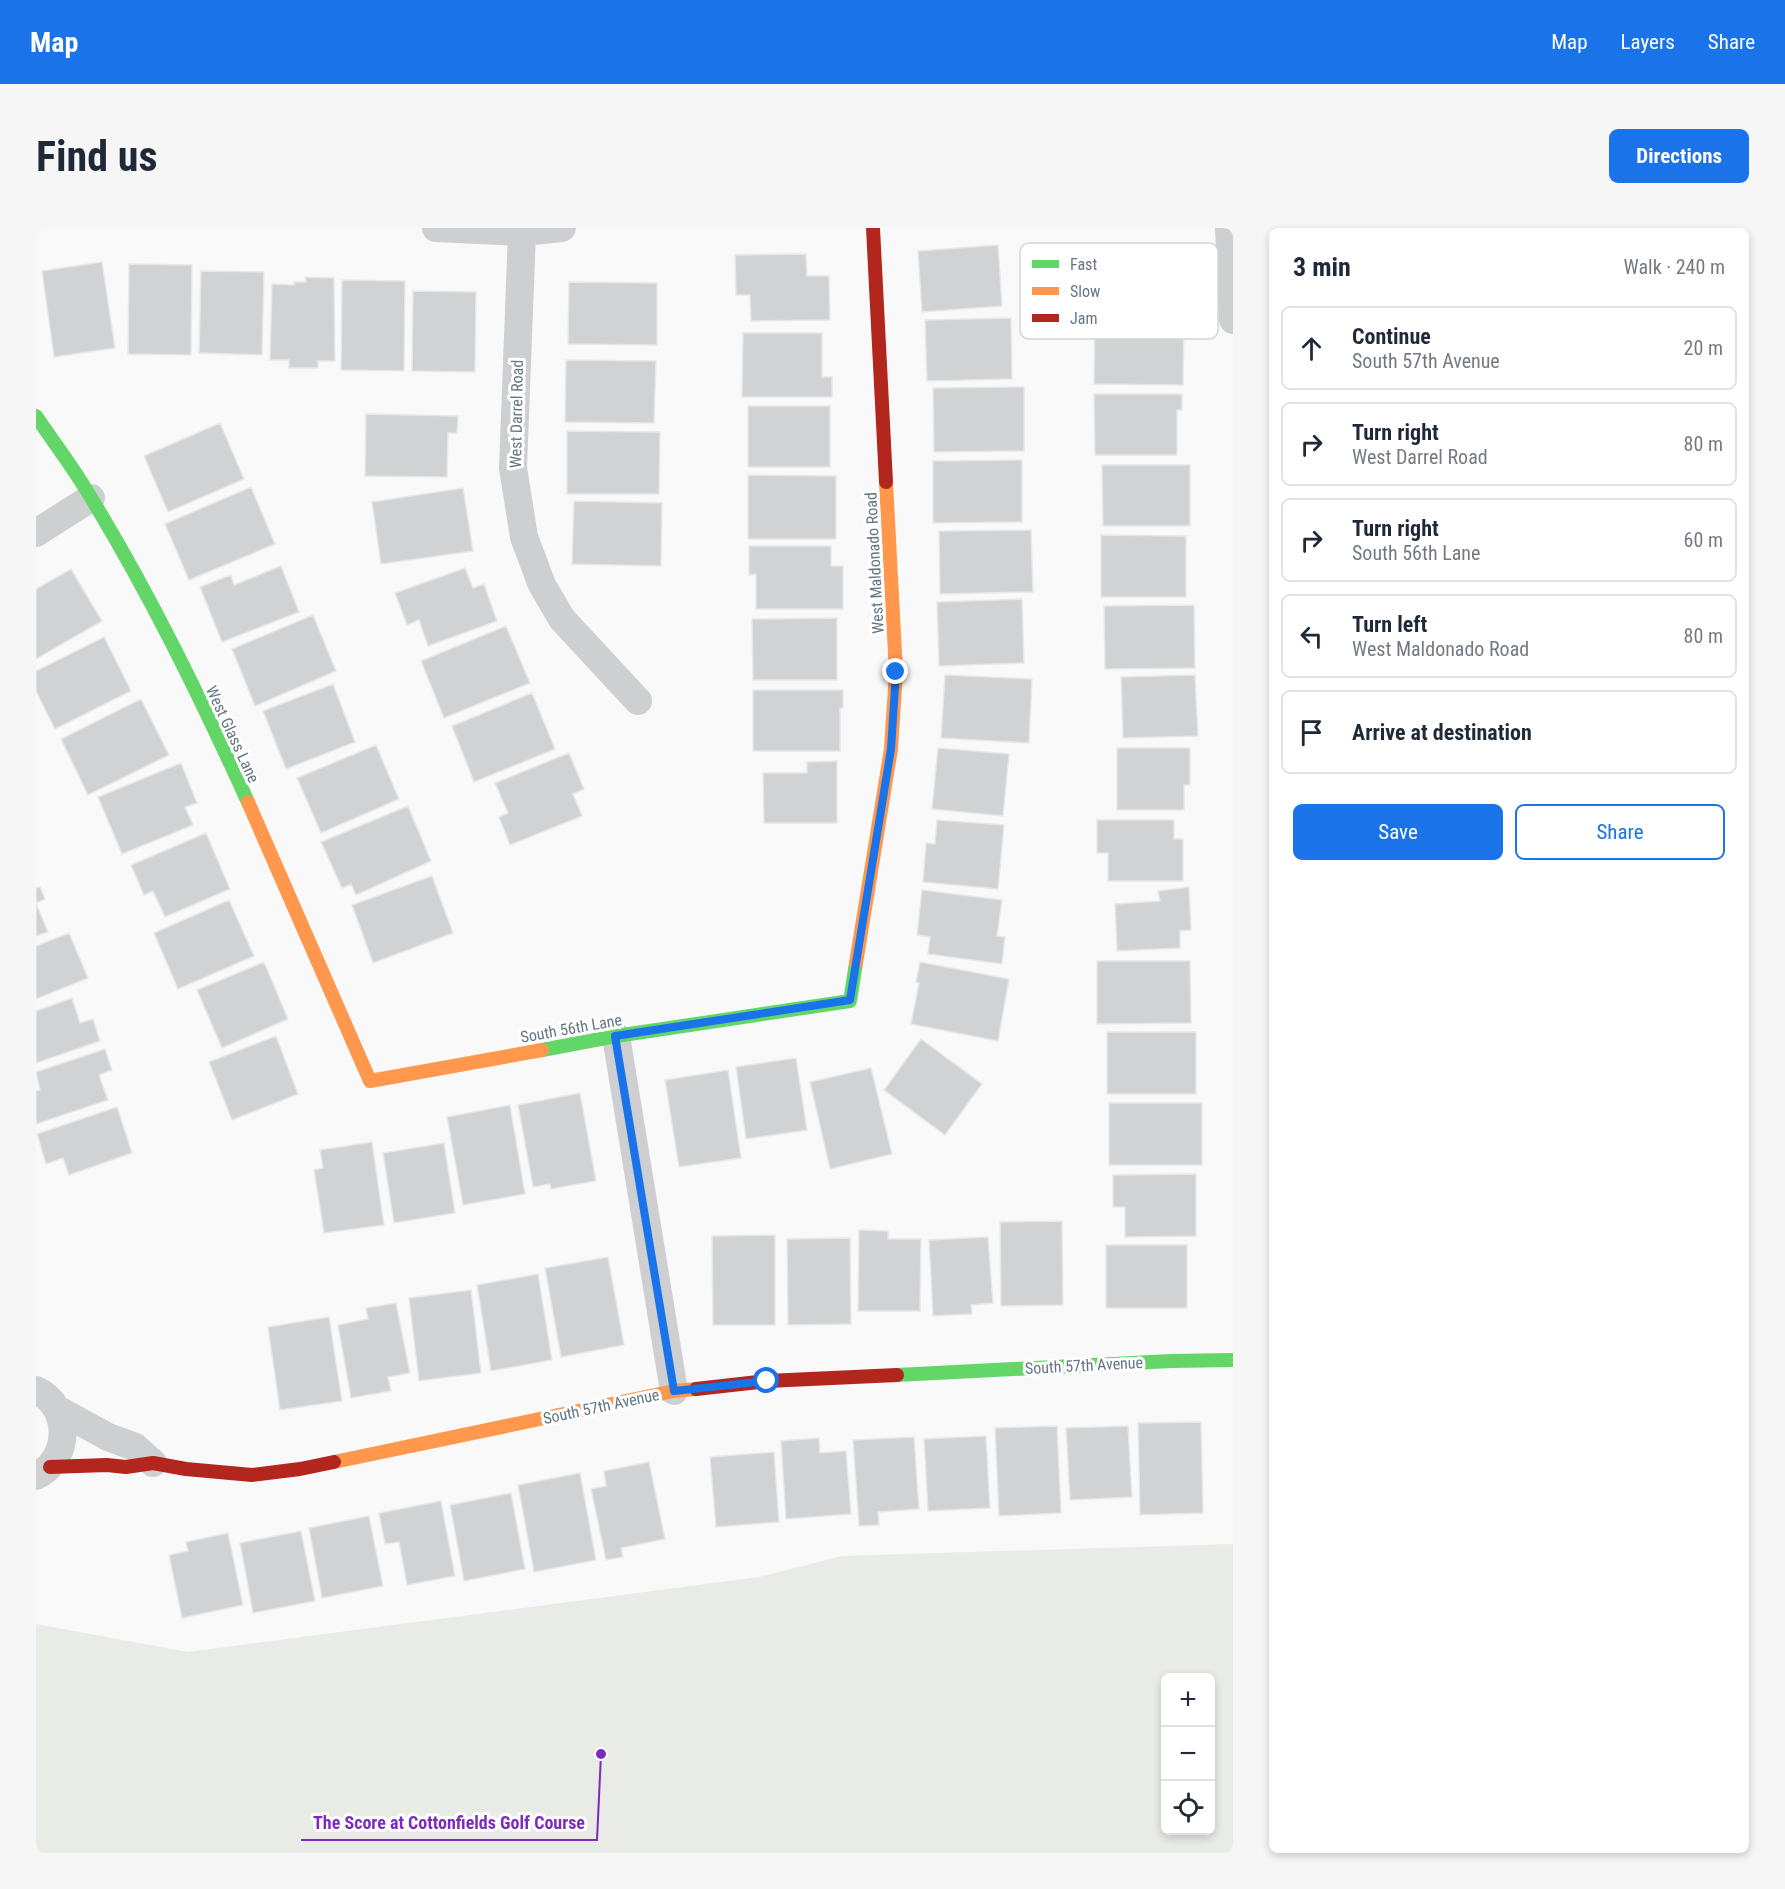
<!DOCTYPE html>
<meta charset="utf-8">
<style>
:root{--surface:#fff;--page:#f6f6f7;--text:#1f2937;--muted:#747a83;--line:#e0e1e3;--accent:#1a73e8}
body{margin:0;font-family:"Roboto Condensed",sans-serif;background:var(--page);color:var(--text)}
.controls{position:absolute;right:18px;bottom:18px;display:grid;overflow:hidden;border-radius:9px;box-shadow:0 3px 9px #0003}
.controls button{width:54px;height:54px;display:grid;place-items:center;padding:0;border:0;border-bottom:2px solid var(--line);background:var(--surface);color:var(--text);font:30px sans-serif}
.stop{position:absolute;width:18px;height:18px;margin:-14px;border:4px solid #1a73e8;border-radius:50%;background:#fff}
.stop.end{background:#1a73e8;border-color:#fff;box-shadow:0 2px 6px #0008}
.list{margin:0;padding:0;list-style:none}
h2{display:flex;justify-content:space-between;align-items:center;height:78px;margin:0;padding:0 24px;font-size:26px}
h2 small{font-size:20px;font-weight:400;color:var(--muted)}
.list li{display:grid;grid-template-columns:39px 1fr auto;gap:18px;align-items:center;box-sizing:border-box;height:84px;margin:0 12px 12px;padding:0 12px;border:2px solid var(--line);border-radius:9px}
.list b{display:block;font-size:22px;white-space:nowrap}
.list p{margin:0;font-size:20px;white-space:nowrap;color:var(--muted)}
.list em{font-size:20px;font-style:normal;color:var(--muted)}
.actions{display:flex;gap:12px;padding:18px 24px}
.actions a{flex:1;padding:14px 0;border:2px solid var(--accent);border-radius:9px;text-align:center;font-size:21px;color:var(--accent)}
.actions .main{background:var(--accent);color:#fff}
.icon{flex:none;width:33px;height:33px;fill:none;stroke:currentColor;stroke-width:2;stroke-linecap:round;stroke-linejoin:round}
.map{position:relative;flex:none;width:1197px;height:1625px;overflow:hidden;border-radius:9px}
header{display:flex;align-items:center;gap:36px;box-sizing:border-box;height:84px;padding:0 30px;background:var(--accent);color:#fff}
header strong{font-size:28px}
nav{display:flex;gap:33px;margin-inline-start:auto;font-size:21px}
.intro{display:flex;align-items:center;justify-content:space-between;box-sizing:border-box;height:144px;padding:0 36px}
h1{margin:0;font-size:42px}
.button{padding:15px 27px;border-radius:9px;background:var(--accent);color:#fff;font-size:21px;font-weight:700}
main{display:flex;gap:36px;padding:0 36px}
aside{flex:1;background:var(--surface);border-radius:9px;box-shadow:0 3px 9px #0003}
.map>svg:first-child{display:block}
</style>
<header>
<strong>Map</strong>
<nav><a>Map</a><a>Layers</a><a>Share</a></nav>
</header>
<div class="intro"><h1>Find us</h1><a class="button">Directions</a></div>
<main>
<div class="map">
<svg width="1197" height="1625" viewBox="0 0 1197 1625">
<rect width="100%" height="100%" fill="#f9f9f9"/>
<path fill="#e8ebe6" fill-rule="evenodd" d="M1197,1316V1625H0V1396L152,1424L723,1349L806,1328ZM1130,1450H1174V1602H1130Z"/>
<path fill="#d0d2d3" stroke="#e8e8e8" stroke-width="1.5" d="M962,17L966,78L886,84L882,23Z
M770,26L771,48H793L794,92L715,93L714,67H700L699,27Z
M66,34L79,120L18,129L6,43Z
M93,36L156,37L155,127L92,126Z
M165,43L228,44L226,127L163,125Z
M269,49L298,50L299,133H282V140H253V132H234L236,56L258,57V54H270Z
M306,52L369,53L368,143L305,142Z
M533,54L621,55V117L532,116Z
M377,63L440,64L439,144L376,143Z
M975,90L976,151L891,153L889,92Z
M1059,94L1148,95L1147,157L1058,156Z
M707,105H786V149H796V169H706Z
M530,132L620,133L618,195L529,194Z
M988,159V223L898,224L897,160Z
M1058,166H1146V182H1141V227H1059Z
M712,178H794V239H712Z
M330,186L422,188L421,205H412L411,249L329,248Z
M184,195L208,251L132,284L108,228Z
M531,203L624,204L623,266H531Z
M986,232V294L897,295V233Z
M1066,237H1154V298H1067Z
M712,247L800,248V311H712Z
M215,259L239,316L153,352L129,296Z
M427,260L437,323L345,336L336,274Z
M538,273L626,275L625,338L536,336Z
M995,302L997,364L904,366L903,303Z
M1065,307L1150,308V369H1065Z
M713,318H795V338H807V381H720V346L713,347Z
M245,338L263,384L186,414L164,359L195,347L198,357Z
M429,340L437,360L448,356L461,393L392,418L383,392L371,397L359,365Z
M35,341L66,393L0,431V361Z
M986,371L988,435L903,438L901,374Z
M1158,377L1159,440L1069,441L1068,378Z
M277,387L300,443L219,478L196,421Z
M801,390V452H717L716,391Z
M470,398L494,455L408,490L385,433Z
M68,409L95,463L19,501L0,463V443Z
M909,447L996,451L993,515L905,510Z
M1159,447L1162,508L1087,510L1085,449Z
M297,456L319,514L250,541L227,483Z
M717,462H807V480H804V523H717Z
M496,465L519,521L438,554L416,498Z
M105,471L133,527L52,567L25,511Z
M340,517L363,571L285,605L261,550Z
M902,520L973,526L967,588L896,581Z
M1081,520H1154V557H1148V582H1081Z
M533,525L548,561L537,566L546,588L474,617L463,589L472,585L459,555Z
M801,533V595H728L727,545H771V534Z
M145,535L161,575L149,579L157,597L86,626L62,569Z
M372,578L395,633L320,667L315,656L306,660L285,614Z
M901,592L968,597L962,661L887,654L890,615L899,616Z
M1061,592H1138V611H1147V653H1072V625H1061Z
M170,605L194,661L129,689L117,663L108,667L95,637Z
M396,648L417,705L337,735L316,677Z
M4,659L9,671L0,675L12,704L0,708V660Z
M1153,659L1155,702L1144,703V720L1081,723L1079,676L1124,673L1122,663Z
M886,662L966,672L961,708L969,709L966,736L892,726L894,709L881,707Z
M193,672L218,728L142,761L118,705Z
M33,705L52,750L0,771V718Z
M1061,733H1154L1155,795L1061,796Z
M228,734L252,791L186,820L161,762Z
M884,734L973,751L962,813L875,796L883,755L880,754Z
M36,770L44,795L57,791L64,813L0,835V783Z
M1071,804H1160V866H1071Z
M240,808L262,866L196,892L173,834Z
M885,811L946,856L909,907L848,862Z
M69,821L76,842L63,847L72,872L0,896V863L4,862L0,844Z
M760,830L771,902L710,911L700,839Z
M835,840L856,926L794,941L774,854Z
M692,842L705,930L643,939L629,852Z
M544,865L560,953L515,961L514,956L497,959L482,877Z
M1073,875H1166V937H1073Z
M474,877L489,966L427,977L411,889Z
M81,879L96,925L33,947L27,930L10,936L1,906Z
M336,914L348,997L288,1005L278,942L287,940L284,922Z
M408,915L419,985L358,995L347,925Z
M1160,946V1008L1089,1009V979H1077V947Z
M1026,993L1027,1077L965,1078L964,994Z
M823,1002L852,1003V1011H885L884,1083H822Z
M739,1007V1097H677L676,1008Z
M952,1009L957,1075L935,1077L936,1086L897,1088L893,1012Z
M814,1010L815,1096L752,1097L751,1011Z
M1070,1017H1151V1080H1070Z
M572,1029L588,1117L525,1129L509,1040Z
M502,1046L516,1132L455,1143L441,1057Z
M435,1062L445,1145L383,1153L373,1070Z
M360,1075L374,1145L352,1149L355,1163L315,1170L302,1097L332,1091L330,1080Z
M293,1089L306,1173L244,1182L232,1099Z
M1165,1194L1167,1285L1104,1287L1102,1195Z
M1021,1198L1025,1285L963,1288L959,1200Z
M1092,1198L1096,1269L1034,1272L1030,1200Z
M950,1208L954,1280L892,1283L888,1211Z
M878,1209L883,1281L842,1284L843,1297L823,1298L817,1212Z
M783,1210L784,1225L810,1223L815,1286L750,1291L745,1213Z
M738,1224L743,1294L680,1299L674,1229Z
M613,1234L629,1311L585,1320L587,1329L570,1332L555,1261L570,1258L568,1243Z
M544,1245L560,1332L498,1344L482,1257Z
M475,1265L489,1341L428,1353L414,1277Z
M405,1273L419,1348L371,1357L363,1314L349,1316L343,1285Z
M333,1288L347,1358L286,1370L273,1300Z
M265,1303L279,1373L217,1385L204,1315Z
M192,1305L207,1377L146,1390L133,1327L152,1323L150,1314Z"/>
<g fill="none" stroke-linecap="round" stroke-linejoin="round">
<path stroke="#cecfd0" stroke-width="28" d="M400,0L486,4L526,0
M1193,0L1197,92
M486,4L477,240L488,309L506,357L526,391L602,473
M0,305L55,270
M580,808L638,1163
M0,1162C36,1179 35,1231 0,1248
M21,1181L72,1209L99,1219L117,1235"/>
<path stroke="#63d668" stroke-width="14" d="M0,188C16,212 34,235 49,260C111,360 163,467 212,574
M506,822L580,808L814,773L820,735
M861,1147L1135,1133L1197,1132"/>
<path stroke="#ff974d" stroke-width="14" d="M212,574L334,853L506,822
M820,735L855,521L860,444L850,254
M298,1234L638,1163L660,1161"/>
<path stroke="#b3261e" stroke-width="14" d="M837,0L850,254
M660,1161L731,1153L861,1147
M14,1239L71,1237L90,1239L117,1235L150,1241L216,1247L264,1241L298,1234"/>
</g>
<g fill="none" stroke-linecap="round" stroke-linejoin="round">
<path stroke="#1a73e8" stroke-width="8" d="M731,1153L638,1163L579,808L814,772L855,521L860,444"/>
</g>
<g text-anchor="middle" stroke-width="6" stroke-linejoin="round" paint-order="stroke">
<g font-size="16" fill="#657683" stroke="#fff">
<text transform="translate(480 186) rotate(-89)" y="6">West Darrel Road</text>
<text transform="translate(838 335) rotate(-93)" y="6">West Maldonado Road</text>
<text transform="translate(197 506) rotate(65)" y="6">West Glass Lane</text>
<text transform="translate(535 800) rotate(-10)" y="6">South 56th Lane</text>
<text transform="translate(1048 1137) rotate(-3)" y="6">South 57th Avenue</text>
<text transform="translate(565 1178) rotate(-12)" y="6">South 57th Avenue</text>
</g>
</g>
<rect x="984" y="15" width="198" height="96" rx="9" fill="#fff" stroke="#d1d6da" stroke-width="1.5"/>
<rect x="996" y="32" width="27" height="8" fill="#63d668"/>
<rect x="996" y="59" width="27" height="8" fill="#ff974d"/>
<rect x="996" y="86" width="27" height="8" fill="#b3261e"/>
<g font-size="16" fill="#657683">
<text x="1034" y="42">Fast</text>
<text x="1034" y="69">Slow</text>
<text x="1034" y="96">Jam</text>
</g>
<path fill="none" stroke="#7b2cbf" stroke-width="2" d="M565 1526L561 1612H265"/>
<circle fill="#7b2cbf" stroke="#fff" stroke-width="2" cx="565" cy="1526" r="6"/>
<g font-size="18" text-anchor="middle" font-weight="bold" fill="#7b2cbf" stroke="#fff" stroke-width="6" stroke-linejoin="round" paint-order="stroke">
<text x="413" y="1601">The Score at Cottonfields Golf Course</text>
</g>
</svg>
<div class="controls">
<button>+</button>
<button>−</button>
<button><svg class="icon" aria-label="locate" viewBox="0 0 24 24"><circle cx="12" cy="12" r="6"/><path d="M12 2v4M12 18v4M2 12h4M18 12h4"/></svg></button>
</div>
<div class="stop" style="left:731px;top:1153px"></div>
<div class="stop end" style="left:860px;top:444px"></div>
</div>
<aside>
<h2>3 min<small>Walk · 240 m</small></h2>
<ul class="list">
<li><svg class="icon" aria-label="ahead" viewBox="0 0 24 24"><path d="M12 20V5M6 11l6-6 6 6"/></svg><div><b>Continue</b><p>South 57th Avenue</p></div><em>20 m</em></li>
<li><svg class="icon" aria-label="right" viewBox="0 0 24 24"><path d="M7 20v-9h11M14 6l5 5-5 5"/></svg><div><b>Turn right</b><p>West Darrel Road</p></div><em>80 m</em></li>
<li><svg class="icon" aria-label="right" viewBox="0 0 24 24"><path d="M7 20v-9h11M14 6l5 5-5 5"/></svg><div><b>Turn right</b><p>South 56th Lane</p></div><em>60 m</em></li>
<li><svg class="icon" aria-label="left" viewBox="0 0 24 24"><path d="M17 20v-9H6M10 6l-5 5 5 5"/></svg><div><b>Turn left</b><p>West Maldonado Road</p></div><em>80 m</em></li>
<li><svg class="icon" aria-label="arrive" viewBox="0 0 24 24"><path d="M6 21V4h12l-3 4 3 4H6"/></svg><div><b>Arrive at destination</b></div></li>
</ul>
<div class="actions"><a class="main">Save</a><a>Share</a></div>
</aside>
</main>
